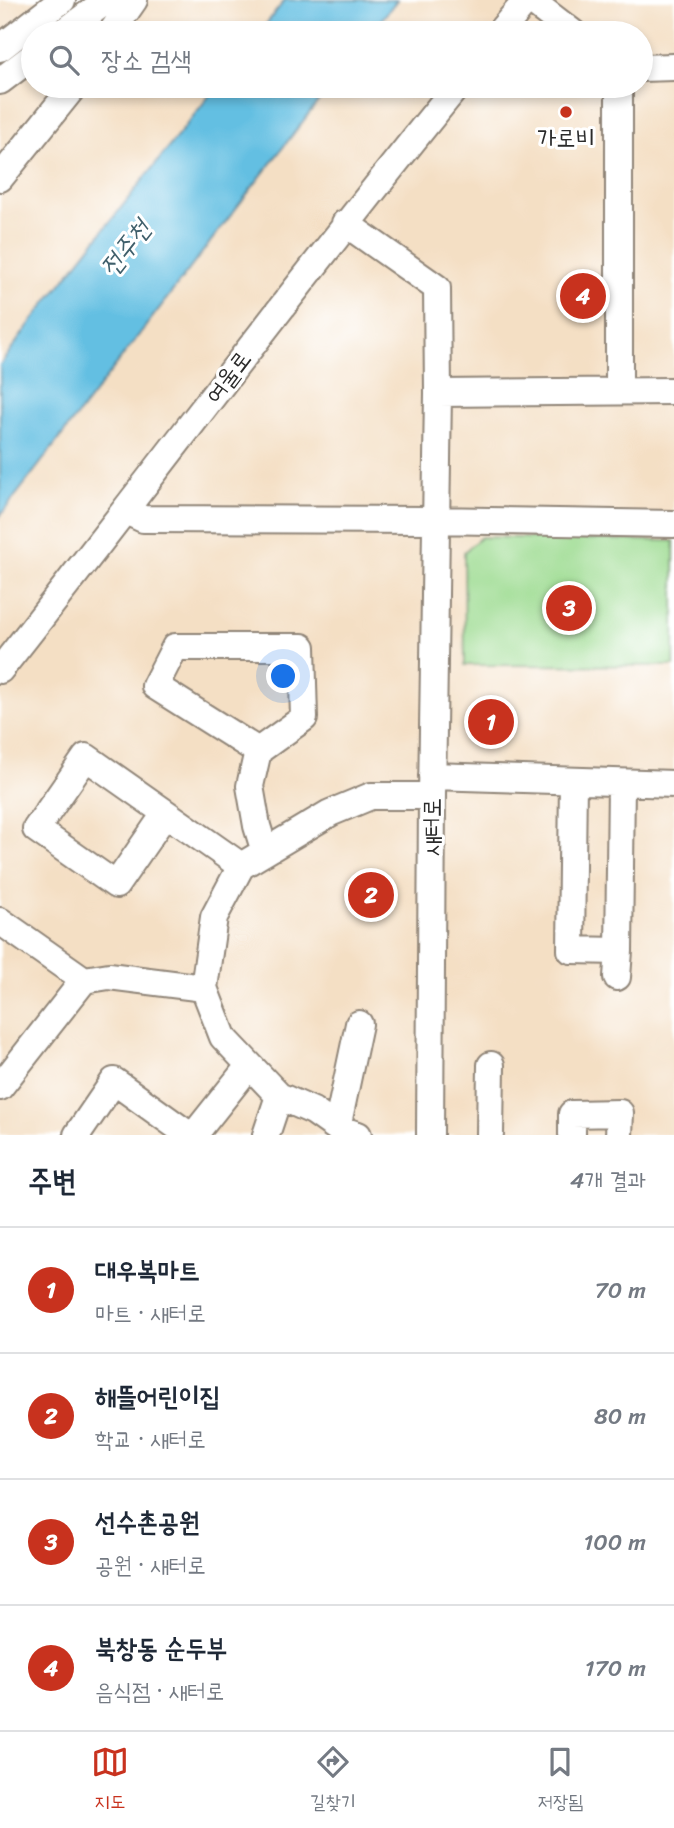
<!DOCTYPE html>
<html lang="ko">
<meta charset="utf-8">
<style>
:root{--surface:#fff;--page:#f6f6f7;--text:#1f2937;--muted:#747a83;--line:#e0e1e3;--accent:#c8321e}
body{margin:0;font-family:Sriracha,"Poor Story",sans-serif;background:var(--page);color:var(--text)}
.you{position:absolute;left:284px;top:677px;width:24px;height:24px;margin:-18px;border:5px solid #fff;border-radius:50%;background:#1a73e8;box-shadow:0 0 0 10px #1a73e833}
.badge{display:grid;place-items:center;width:46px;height:46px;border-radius:50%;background:var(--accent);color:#fff;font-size:23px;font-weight:700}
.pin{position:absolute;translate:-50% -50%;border:4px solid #fff;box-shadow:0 2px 7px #0006}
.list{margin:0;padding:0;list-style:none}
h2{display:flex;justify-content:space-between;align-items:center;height:91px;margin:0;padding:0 28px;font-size:30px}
h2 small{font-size:23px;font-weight:400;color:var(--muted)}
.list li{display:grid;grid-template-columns:46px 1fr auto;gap:21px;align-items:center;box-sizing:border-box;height:126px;padding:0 28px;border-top:2px solid var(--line)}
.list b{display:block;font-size:26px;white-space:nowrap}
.list p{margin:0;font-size:23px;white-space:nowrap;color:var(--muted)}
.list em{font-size:23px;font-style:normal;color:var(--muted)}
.icon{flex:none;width:38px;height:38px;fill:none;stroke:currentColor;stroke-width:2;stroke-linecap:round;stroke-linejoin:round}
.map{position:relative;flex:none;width:674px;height:1135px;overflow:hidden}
.search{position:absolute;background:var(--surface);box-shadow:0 4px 10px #0003;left:21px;right:21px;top:21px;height:77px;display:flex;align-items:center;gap:18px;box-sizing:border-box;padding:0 24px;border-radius:38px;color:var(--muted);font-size:26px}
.sheet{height:595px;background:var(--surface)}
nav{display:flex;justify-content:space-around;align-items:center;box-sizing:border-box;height:98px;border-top:2px solid var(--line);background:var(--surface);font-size:19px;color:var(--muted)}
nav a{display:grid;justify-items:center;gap:4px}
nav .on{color:var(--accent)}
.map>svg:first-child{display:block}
</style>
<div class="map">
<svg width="674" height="1135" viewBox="0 0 674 1135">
<rect width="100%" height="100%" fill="#fff"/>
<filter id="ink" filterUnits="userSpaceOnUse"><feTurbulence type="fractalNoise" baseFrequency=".0143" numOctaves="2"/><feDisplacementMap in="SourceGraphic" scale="14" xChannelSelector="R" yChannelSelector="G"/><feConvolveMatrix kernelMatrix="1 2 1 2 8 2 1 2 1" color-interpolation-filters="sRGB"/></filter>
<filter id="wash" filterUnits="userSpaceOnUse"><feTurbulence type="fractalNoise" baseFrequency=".00686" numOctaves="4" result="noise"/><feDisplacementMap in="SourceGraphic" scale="28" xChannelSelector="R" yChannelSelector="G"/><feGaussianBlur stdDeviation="1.57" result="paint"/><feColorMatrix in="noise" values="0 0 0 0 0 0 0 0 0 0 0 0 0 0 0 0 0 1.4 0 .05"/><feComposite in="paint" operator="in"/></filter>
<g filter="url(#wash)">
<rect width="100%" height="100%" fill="#f4dfc4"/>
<path fill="#9cdb90" stroke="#64835e" stroke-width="2" d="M481,537L674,541V666L465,665L464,552Z"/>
<path fill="#64bfe2" stroke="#487586" stroke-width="2" d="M285,0H397L371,33H259Z
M217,86H330L0,516V365L31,322Z"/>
</g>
<g filter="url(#ink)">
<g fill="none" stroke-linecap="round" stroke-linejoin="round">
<defs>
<path id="minor" d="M530,0L573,33
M63,33L107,0
M111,33L134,0
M499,33L527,0
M0,48L62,0
M641,68L674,67
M0,81L33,56
M0,178L74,86
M345,223L437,288L438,393L432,796L430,1135
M619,390V86
M438,393L674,391
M126,511L143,519L434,520L674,524
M0,670C154,476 301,277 457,86
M258,751L304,718L302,647H175L155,686L258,751L250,786L257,826L265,852
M432,776L674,784
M573,781L571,950L619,951L621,784
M165,814L116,885L36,829L86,757L241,866
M0,921L84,980
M617,977L619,951
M0,1087L84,980L109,976L204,988
M337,1128L359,1024
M77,1135L114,1081L189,1135
M194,1135L249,1066
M266,1135L279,1096
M358,1135L337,1128L313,1111L279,1096L223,1037L204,988L214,917L241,866L330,813L371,796H432
M490,1135L491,1065
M572,1135V1114L620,1113L619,1135"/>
</defs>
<use href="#minor" stroke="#908578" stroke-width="30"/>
<use href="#minor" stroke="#fff" stroke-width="26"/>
</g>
</g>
<circle fill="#c8321e" stroke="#fff" stroke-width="2.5" cx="566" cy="112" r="7"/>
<g text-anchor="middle" stroke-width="6" stroke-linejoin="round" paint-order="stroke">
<g font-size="24" fill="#2b2b2b" stroke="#fff">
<text x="566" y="146">가로비</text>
</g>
<g font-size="24" fill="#2b2b2b" stroke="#fff">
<text transform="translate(228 377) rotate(-53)" y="8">여울로</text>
<text transform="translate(432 827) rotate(-90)" y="8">새터로</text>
</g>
<g font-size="26" font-style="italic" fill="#3f5f6b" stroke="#fff">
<text transform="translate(125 248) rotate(-52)" y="9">전주천</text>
</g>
</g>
</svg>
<div class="you"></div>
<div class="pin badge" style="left:491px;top:722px">1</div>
<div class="pin badge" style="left:371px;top:895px">2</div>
<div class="pin badge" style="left:569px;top:608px">3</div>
<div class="pin badge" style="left:583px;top:296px">4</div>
<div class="search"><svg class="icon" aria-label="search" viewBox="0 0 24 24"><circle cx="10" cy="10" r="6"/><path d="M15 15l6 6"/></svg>장소 검색</div>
</div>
<section class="sheet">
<h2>주변<small>4개 결과</small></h2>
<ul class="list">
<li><span class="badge">1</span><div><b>대우복마트</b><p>마트 · 새터로</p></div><em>70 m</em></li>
<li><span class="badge">2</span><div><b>해뜰어린이집</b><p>학교 · 새터로</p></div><em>80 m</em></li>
<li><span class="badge">3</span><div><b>선수촌공원</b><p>공원 · 새터로</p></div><em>100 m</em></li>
<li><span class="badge">4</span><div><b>북창동 순두부</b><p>음식점 · 새터로</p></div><em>170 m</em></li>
</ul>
</section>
<nav>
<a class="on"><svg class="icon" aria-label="map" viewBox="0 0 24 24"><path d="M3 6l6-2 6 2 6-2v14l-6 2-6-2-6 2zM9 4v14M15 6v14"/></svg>지도</a>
<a><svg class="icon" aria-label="directions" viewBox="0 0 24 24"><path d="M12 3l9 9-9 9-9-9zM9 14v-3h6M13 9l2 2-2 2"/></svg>길찾기</a>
<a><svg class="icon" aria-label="saved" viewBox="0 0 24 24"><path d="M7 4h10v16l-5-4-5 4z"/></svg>저장됨</a>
</nav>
